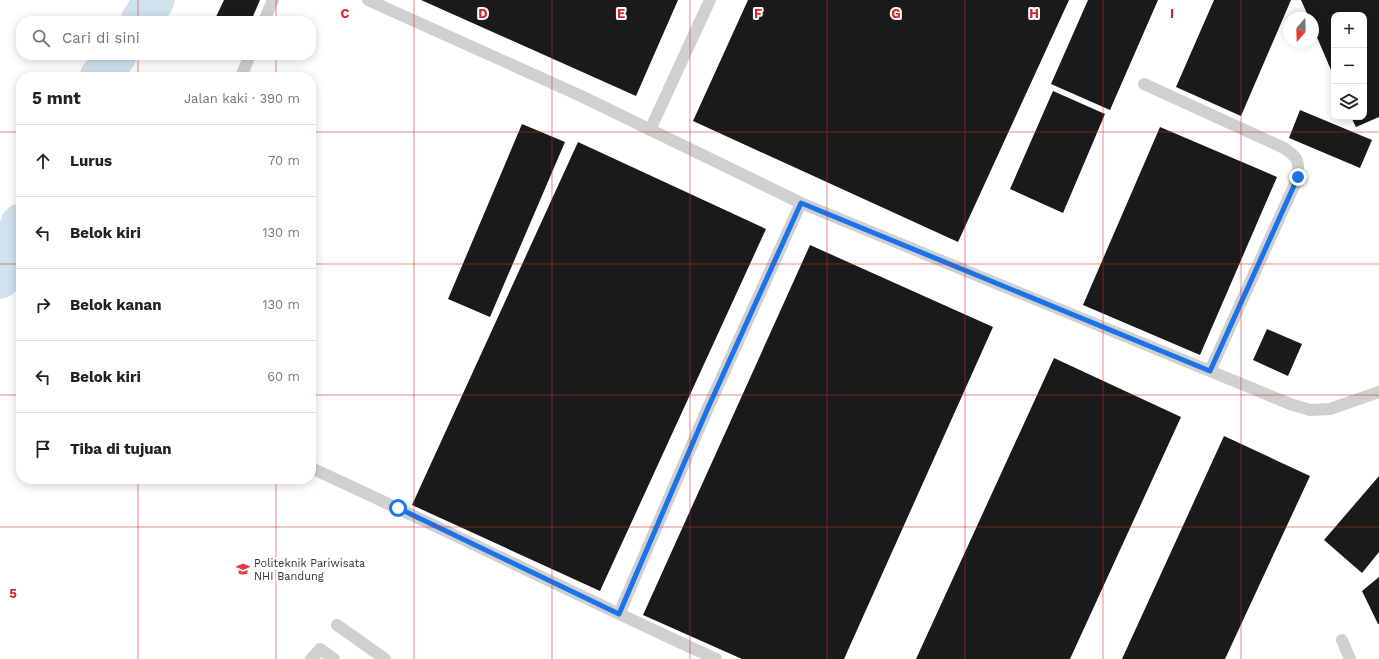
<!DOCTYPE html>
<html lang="id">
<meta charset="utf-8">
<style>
:root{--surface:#fff;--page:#f2f2f2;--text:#222;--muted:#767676;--line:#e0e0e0}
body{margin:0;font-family:"Work Sans",sans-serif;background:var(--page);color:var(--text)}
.controls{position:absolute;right:12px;top:12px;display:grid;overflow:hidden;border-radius:8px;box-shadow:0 2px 10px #0003}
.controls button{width:36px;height:36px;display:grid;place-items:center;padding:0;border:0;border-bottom:1px solid var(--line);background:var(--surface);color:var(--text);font:20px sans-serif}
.compass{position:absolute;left:1283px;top:12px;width:36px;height:36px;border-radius:50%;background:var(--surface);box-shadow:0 2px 10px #0003;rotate:199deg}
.stop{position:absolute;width:12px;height:12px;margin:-9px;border:3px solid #1a73e8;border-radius:50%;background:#fff}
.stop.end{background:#1a73e8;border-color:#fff;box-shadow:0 1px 4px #0008}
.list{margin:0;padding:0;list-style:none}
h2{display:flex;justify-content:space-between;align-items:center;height:52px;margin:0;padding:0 16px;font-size:17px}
h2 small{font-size:13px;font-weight:400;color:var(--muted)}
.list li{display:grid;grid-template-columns:26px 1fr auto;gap:12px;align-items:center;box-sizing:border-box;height:72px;padding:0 16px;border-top:1px solid var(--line)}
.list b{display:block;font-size:15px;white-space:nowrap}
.list em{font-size:13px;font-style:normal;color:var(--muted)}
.icon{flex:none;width:22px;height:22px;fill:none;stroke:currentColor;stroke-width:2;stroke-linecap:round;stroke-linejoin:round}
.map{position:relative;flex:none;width:1379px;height:659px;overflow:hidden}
.search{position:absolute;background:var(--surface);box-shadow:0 2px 10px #0003;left:16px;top:16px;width:300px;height:44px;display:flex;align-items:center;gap:10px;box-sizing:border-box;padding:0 14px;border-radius:16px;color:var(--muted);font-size:15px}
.panel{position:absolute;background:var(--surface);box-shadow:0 2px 10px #0003;left:16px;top:72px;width:300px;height:412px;border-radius:16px}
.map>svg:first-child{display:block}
</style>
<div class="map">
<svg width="1379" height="659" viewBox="0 0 1379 659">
<rect width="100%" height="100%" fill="#fff"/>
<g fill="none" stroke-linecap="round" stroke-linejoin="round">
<path stroke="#cfe2ee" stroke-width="41" d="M141,21L154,0
M100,77L116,55
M0,278L21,224"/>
</g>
<path fill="#1a1a1a" d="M224,0H260L251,21H214Z
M421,0H678L636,96Z
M748,0H1069L958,242L693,121Z
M1088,0H1158L1110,110L1051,84Z
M1214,0H1291L1241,116L1176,87Z
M1301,0H1379V117L1356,127L1351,117H1364V15H1334V77L1313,28V18H1309Z
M1053,91L1105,114L1063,213L1010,189Z
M1300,110L1372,140L1360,168L1289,138Z
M522,124L565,142L490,317L448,299Z
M1160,127L1277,177L1200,355L1083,305Z
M578,142L766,229L600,591L412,505Z
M810,245L993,327L844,659H742L643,615Z
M1267,329L1302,344L1288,376L1253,360Z
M1054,358L1181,417L1070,659H916Z
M1224,436L1310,476L1225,659H1122Z
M1379,476V552L1362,573L1324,540Z
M1379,577V624H1378L1362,591Z"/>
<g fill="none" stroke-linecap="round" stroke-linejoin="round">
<path stroke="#d0d0d0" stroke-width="12" d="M368,0L581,96L801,203L1290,404L1310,410L1330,409L1379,392
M264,21L273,0
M241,77L250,55
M1144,84L1284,148C1298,158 1299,159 1298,177L1210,371
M650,130L710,0
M311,468C447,530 580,597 716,659
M619,614L707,410L801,203
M337,625L385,659
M1342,640L1350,659
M311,659L320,649L334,659"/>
</g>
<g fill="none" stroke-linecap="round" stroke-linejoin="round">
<path stroke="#1a73e8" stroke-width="5" d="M398,508L619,614L707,410L801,203L1210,371L1298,177"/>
</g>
<path fill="none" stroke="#d62828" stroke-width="1" stroke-opacity="0.55" d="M138,0V21M276,0V21M414,0V659M552,0V659M690,0V659M827,0V659M965,0V659M1103,0V659M1241,0V659M138,55V77M276,55V77M0,132H21M311,132H1379M0,264H21M311,264H1379M0,395H21M311,395H1379M138,479V659M276,479V659M0,527H1379"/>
<defs>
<symbol id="university-bare" viewBox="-9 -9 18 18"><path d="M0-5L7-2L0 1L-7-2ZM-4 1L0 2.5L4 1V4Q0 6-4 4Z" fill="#e63946" stroke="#fff" stroke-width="2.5" paint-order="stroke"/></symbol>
</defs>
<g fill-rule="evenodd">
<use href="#university-bare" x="233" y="559" width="20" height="20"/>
</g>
<g text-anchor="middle" stroke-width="4" stroke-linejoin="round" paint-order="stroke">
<g font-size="11" fill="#333" stroke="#fff" text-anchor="start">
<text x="254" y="567">Politeknik Pariwisata<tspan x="254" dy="13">NHI Bandung</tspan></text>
</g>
</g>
<g font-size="13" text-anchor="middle" font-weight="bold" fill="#d62828" stroke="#fff" stroke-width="4" stroke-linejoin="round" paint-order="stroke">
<text x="345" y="18">C</text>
<text x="483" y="18">D</text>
<text x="621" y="18">E</text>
<text x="758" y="18">F</text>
<text x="896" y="18">G</text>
<text x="1034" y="18">H</text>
<text x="1172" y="18">I</text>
<text x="13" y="598">5</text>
</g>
</svg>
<div class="controls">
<button>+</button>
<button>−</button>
<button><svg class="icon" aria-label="layers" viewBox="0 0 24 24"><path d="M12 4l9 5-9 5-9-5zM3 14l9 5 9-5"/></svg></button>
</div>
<svg class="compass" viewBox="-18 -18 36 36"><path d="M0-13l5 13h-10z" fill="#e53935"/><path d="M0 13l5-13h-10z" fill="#767676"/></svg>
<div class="stop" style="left:398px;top:508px"></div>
<div class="stop end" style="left:1298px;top:177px"></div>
<div class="search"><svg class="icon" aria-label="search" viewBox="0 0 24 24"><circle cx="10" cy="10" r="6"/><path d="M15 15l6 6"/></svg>Cari di sini</div>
<section class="panel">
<h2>5 mnt<small>Jalan kaki · 390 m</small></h2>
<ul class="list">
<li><svg class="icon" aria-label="ahead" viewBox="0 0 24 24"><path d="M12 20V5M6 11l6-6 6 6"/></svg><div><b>Lurus</b></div><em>70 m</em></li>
<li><svg class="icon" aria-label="left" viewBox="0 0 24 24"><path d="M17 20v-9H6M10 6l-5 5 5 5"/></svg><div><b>Belok kiri</b></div><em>130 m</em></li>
<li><svg class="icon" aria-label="right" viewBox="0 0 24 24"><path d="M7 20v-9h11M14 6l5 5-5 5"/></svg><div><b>Belok kanan</b></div><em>130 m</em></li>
<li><svg class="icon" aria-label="left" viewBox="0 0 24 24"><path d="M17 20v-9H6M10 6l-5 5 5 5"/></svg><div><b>Belok kiri</b></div><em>60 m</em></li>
<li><svg class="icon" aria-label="arrive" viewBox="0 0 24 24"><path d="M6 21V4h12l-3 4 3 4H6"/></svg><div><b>Tiba di tujuan</b></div></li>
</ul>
</section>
</div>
